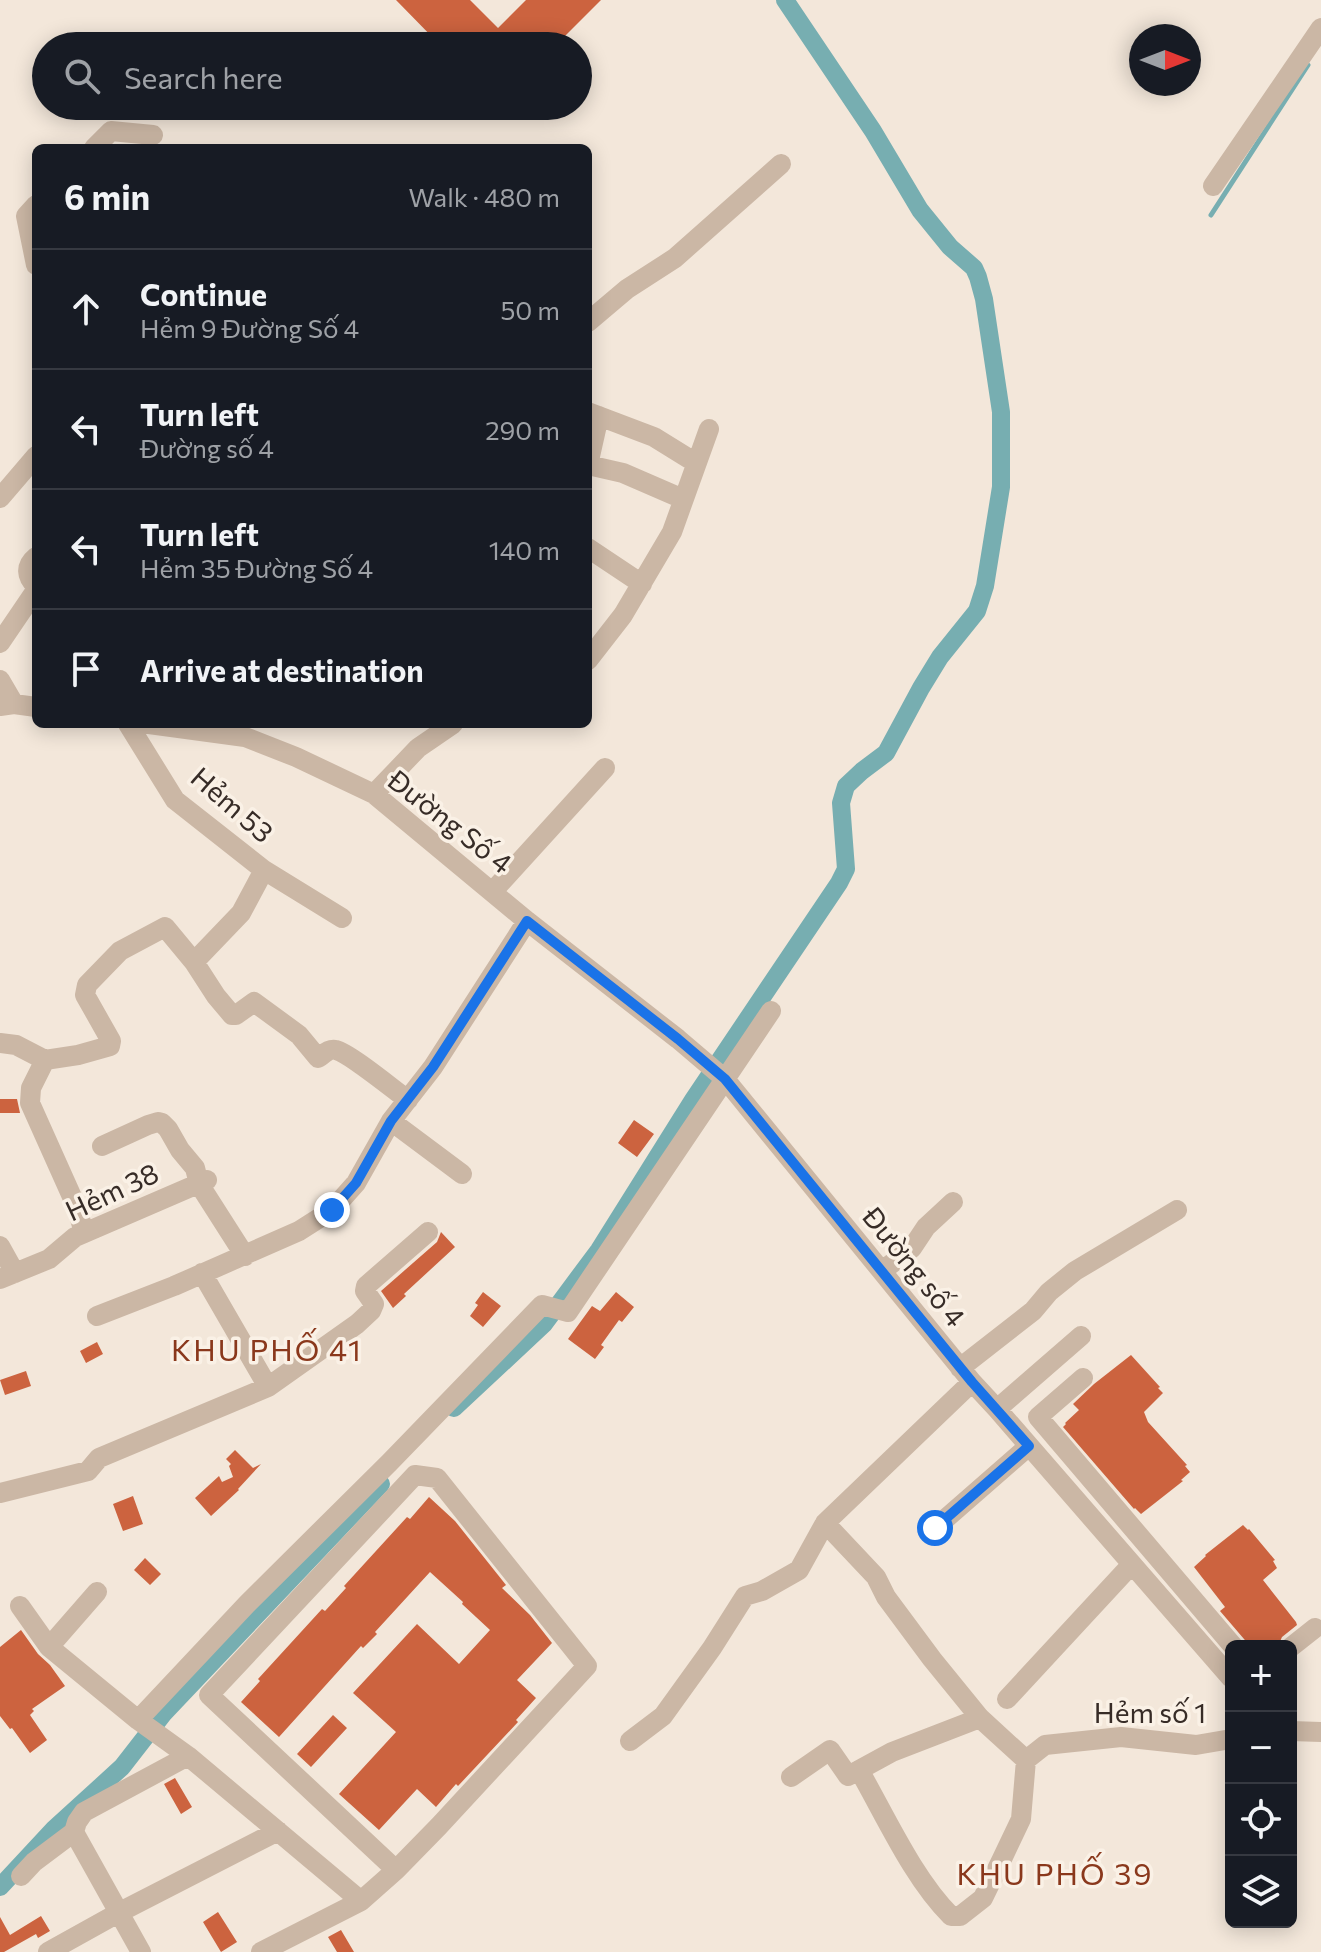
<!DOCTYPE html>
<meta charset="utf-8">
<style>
:root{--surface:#171b24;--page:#242831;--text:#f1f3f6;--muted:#9ea1a6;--line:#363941}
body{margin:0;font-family:Commissioner,sans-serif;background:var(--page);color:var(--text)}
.controls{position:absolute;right:24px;bottom:24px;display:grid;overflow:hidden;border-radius:12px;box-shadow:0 4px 20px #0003}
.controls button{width:72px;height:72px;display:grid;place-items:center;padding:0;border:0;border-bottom:2px solid var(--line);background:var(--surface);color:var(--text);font:40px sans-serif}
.compass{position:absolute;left:1129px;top:24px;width:72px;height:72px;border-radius:50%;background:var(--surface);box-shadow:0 4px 20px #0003;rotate:90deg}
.stop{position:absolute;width:24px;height:24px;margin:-18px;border:6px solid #1a73e8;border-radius:50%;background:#fff}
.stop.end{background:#1a73e8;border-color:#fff;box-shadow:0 2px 8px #0008}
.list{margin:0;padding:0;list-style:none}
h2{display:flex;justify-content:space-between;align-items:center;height:104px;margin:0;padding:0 32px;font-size:34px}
h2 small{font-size:26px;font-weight:400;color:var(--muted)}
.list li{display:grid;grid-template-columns:52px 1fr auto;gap:24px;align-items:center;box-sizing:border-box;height:120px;padding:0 32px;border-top:2px solid var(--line)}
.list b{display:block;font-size:30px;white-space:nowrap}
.list p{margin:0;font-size:26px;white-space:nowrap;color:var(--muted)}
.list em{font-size:26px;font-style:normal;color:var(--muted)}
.icon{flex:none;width:44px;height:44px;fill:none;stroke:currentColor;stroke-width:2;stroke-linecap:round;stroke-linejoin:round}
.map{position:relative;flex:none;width:1321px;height:1952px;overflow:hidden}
.search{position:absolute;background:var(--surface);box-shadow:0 4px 20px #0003;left:32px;top:32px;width:560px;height:88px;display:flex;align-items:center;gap:20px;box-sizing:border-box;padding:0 28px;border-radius:44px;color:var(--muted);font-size:30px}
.panel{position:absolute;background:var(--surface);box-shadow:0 4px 20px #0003;left:32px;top:144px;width:560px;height:584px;border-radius:12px}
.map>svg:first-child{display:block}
</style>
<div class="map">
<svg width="1321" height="1952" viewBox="0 0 1321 1952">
<rect width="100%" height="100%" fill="#f3e7da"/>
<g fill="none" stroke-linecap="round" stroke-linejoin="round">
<path stroke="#77aeb1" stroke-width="5" d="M1211,215L1308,65"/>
<path stroke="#77aeb1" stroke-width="18" d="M454,1408L544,1324L599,1250L693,1100L839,883L846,869L841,803L846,786L862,771L886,753L921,688L940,657L977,611L985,586L1001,487V412L984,299L978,277L974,268L950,247L920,210L873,131L785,0
M0,1887L54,1829L122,1767L164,1713L381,1484"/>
</g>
<path fill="#cc633f" d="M396,0H470L498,28L526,0H601L555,46H441Z
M0,1099H17L20,1113H0Z
M634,1120L654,1134L637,1157L618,1143Z
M441,1232L455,1247L404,1294L406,1296L393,1308L381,1291L437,1242Z
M483,1292L501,1306L483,1327L470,1316L478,1305L475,1303Z
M616,1292L634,1307L622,1322L619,1320L601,1345L604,1347L595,1359L568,1339L592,1306L600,1311Z
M97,1342L103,1354L86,1363L80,1351Z
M1131,1355L1160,1387L1158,1388L1163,1393L1144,1412L1148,1422L1187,1465L1185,1466L1190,1472L1181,1480L1183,1481L1141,1514L1135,1508L1134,1509L1063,1427L1066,1424L1065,1423L1079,1410L1073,1404L1094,1384Z
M26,1371L31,1386L5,1395L0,1380Z
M235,1450L253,1468L261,1464L238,1489L239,1490L211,1516L195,1498L219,1476L222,1482L233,1477L229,1466L231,1464L226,1459Z
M133,1496L143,1524L123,1531L113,1504Z
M429,1497L455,1521L506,1585L502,1588L530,1615L552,1643L517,1680L536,1698L516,1720L518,1722L458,1786L456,1784L436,1807L417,1789L379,1830L339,1794L396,1732L353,1693L417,1624L459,1664L490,1630L462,1604L463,1602L430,1572L375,1632L377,1634L363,1648L361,1646L279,1737L241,1702L260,1681L258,1679L322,1609L325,1611L346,1588L344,1586L407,1517L410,1519Z
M1243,1525L1248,1530L1249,1529L1275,1560L1273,1561L1277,1568L1263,1580L1296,1622L1297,1625L1282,1637L1278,1646H1250L1220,1611L1225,1607L1194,1567L1206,1556L1205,1555Z
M145,1558L161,1574L150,1585L134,1570Z
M21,1630L38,1654L50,1665L65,1686L32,1709L34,1711L30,1715L47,1740L30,1753L12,1728L10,1729L0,1716V1647Z
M333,1715L347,1728L311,1767L297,1754Z
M175,1778L192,1807L181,1814L164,1784Z
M218,1912L237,1942L221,1952L203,1922Z
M41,1916L50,1931L38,1938L36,1934L4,1952H0V1917L10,1935Z
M341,1930L354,1952H337L328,1937Z"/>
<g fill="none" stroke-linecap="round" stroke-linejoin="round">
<path stroke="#cbb7a5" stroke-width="20" d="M94,148L111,131L153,135
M1213,186L1321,28
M36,205L26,216L36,265
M588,322L627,289L675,258L781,164
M588,412L654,437L696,463
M588,465L623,473L683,499
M588,465L599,416
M0,498L36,456
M588,548L642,584
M36,557C25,566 26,576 36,586
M0,643L36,590
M588,660L623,615L672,532L709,429
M0,680L14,704
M0,706L14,704L36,707
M128,724L175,800L264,870L241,913L194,962
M149,724L245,737L296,757L374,794L527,921L678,1039L725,1079L972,1382L997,1409L1231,1678
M374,794L418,748L453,724
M264,870L342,918
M493,891L605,768
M0,1043L16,1045L45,1060L78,1055L110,1046L111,1041L85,995L87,985L120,951L165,927L194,962L216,996L232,1015H236L254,1002L299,1035L318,1058C323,1055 329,1048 336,1050C349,1053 394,1090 408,1100
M45,1060L31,1088L30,1103L77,1208L84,1233
M391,1121L462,1174
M102,1146L148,1125L158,1122L162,1123L168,1129L180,1150L195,1168L199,1184L245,1256
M0,1246L15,1273
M882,1271L912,1248L926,1227L953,1202
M202,1273L268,1387
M0,1279L49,1259L75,1237L207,1180
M97,1316L174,1286L299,1231L332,1210L356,1183L391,1121L433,1067L527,921
M960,1368L1033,1311L1049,1292L1075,1271L1177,1210
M1083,1378L1038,1417L1233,1646
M997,1409L1081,1336
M0,1493L88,1471L99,1458L268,1387L357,1324L371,1311L374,1304L365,1291L366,1286L428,1232
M825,1523L876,1577L886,1597L932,1659L980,1718L1026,1760
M935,1528L1029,1446
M97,1592L49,1647L138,1720L188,1756L361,1901
M20,1606L49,1647
M1291,1647L1315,1628
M1007,1699L1132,1564
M138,1720L247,1604L389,1463L542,1305L568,1312L771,1011
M1291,1731L1321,1732
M630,1741L663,1716L712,1648L745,1596L762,1591L799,1570L825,1523L972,1382
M1026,1760L1045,1745L1121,1737L1196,1745L1231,1739
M859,1770C886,1817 913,1878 951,1916H960L983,1898L1002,1859L1021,1819L1026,1760
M791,1777L830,1750L848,1776L892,1752L980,1718
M21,1876L34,1862L74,1832
M48,1952L120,1912L278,1831
M141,1952L74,1832L77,1822L84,1812L188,1756
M261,1952L361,1901L396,1870L439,1826L587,1666L437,1478L415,1475L209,1695L396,1870"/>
</g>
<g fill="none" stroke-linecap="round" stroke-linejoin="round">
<path stroke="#1a73e8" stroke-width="10" d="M332,1210L356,1183L391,1121L433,1067L527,921L678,1039L725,1079L972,1382L1029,1446L935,1528"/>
</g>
<g text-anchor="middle" stroke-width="7" stroke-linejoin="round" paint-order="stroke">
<g font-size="28" fill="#372c27" stroke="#faf1e6">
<text transform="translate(232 805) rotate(41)" y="10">Hẻm 53</text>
<text transform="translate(450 822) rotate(38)" y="10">Đường Số 4</text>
<text transform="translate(112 1192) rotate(-25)" y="10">Hẻm 38</text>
<text transform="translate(914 1267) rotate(51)" y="10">Đường số 4</text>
<text x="1150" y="1723">Hẻm số 1</text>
</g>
<g font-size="30" letter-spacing="2" fill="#8a381c" stroke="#faf1e6">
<text x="267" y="1361">KHU PHỐ 41</text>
<text x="1055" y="1885">KHU PHỐ 39</text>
</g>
</g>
</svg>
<div class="controls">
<button>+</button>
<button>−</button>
<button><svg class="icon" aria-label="locate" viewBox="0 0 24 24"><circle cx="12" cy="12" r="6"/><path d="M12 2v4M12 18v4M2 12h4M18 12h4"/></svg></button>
<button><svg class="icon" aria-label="layers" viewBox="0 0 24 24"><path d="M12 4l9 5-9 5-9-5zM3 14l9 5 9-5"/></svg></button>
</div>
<svg class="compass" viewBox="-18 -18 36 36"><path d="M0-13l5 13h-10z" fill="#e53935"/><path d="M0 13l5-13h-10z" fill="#9ea1a6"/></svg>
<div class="stop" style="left:935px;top:1528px"></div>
<div class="stop end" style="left:332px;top:1210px"></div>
<div class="search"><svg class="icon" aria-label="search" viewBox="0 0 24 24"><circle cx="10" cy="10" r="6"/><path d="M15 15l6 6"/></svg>Search here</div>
<section class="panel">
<h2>6 min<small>Walk · 480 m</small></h2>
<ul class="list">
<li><svg class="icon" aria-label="ahead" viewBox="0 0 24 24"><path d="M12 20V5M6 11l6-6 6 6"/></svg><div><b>Continue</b><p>Hẻm 9 Đường Số 4</p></div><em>50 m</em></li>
<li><svg class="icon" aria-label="left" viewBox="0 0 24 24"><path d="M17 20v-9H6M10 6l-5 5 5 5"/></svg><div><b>Turn left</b><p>Đường số 4</p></div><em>290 m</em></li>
<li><svg class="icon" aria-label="left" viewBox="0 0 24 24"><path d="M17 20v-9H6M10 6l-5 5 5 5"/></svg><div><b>Turn left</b><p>Hẻm 35 Đường Số 4</p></div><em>140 m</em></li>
<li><svg class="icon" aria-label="arrive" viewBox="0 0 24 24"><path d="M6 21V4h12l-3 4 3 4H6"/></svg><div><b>Arrive at destination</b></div></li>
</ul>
</section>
</div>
